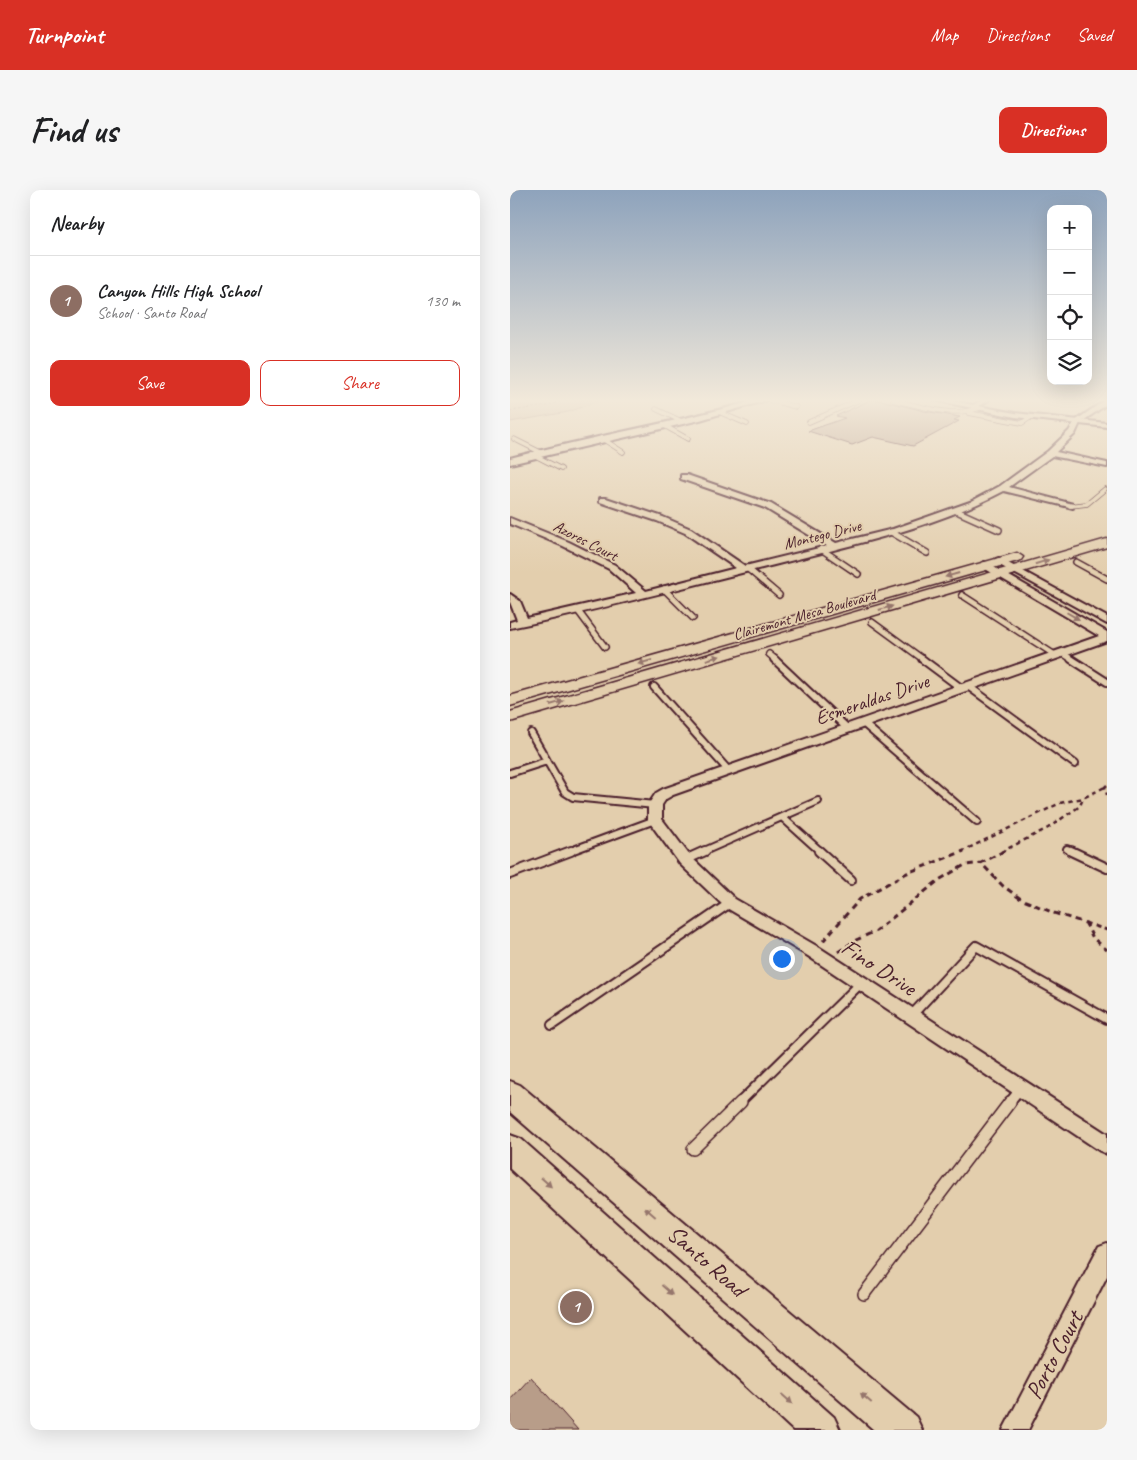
<!DOCTYPE html>
<meta charset="utf-8">
<style>
:root{--surface:#fff;--page:#f6f6f6;--text:#202124;--muted:#757577;--line:#e0e0e0;--accent:#d93025}
body{margin:0;font-family:Caveat,sans-serif;background:var(--page);color:var(--text)}
.controls{position:absolute;right:15px;top:15px;display:grid;overflow:hidden;border-radius:10px;box-shadow:0 5px 20px #0002}
.controls button{width:45px;height:45px;display:grid;place-items:center;padding:0;border:0;border-bottom:1px solid var(--line);background:var(--surface);color:var(--text);font:25px sans-serif}
.you{position:absolute;left:271px;top:768px;width:18px;height:18px;margin:-12px;border:4px solid #fff;border-radius:50%;background:#1a73e8;box-shadow:0 0 0 8px #1a73e833}
.badge{display:grid;place-items:center;width:32px;height:32px;border-radius:50%;background:var(--accent);color:#fff;font-size:16px;font-weight:700}
.pin{position:absolute;translate:-50% -50%;border:2px solid #fff;box-shadow:0 1px 5px #0006}
.list{margin:0;padding:0;list-style:none}
h2{display:flex;justify-content:space-between;align-items:center;height:65px;margin:0;padding:0 20px;font-size:21px}
h2 small{font-size:16px;font-weight:400;color:var(--muted)}
.list li{display:grid;grid-template-columns:32px 1fr auto;gap:15px;align-items:center;box-sizing:border-box;height:90px;padding:0 20px;border-top:1px solid var(--line)}
.list b{display:block;font-size:19px;white-space:nowrap}
.list p{margin:0;font-size:16px;white-space:nowrap;color:var(--muted)}
.list em{font-size:16px;font-style:normal;color:var(--muted)}
.actions{display:flex;gap:10px;padding:15px 20px}
.actions a{flex:1;padding:11px 0;border:1px solid var(--accent);border-radius:10px;text-align:center;font-size:18px;color:var(--accent)}
.actions .main{background:var(--accent);color:#fff}
.icon{flex:none;width:28px;height:28px;fill:none;stroke:currentColor;stroke-width:2;stroke-linecap:round;stroke-linejoin:round}
.map{position:relative;flex:none;width:597px;height:1240px;overflow:hidden;border-radius:10px}
header{display:flex;align-items:center;gap:30px;box-sizing:border-box;height:70px;padding:0 25px;background:var(--accent);color:#fff}
header strong{font-size:24px}
nav{display:flex;gap:28px;margin-inline-start:auto;font-size:18px}
.intro{display:flex;align-items:center;justify-content:space-between;box-sizing:border-box;height:120px;padding:0 30px}
h1{margin:0;font-size:35px}
.button{padding:12px 22px;border-radius:10px;background:var(--accent);color:#fff;font-size:18px;font-weight:700}
main{display:flex;gap:30px;padding:0 30px}
aside{flex:1;background:var(--surface);border-radius:10px;box-shadow:0 5px 20px #0002}
.map>svg:first-child{display:block}
</style>
<header>
<strong>Turnpoint</strong>
<nav><a>Map</a><a>Directions</a><a>Saved</a></nav>
</header>
<div class="intro"><h1>Find us</h1><a class="button">Directions</a></div>
<main>
<aside>
<h2>Nearby<small></small></h2>
<ul class="list">
<li><span class="badge" style="background:#8d6e63">1</span><div><b>Canyon Hills High School</b><p>School · Santo Road</p></div><em>130 m</em></li>
</ul>
<div class="actions"><a class="main">Save</a><a>Share</a></div>
</aside>
<div class="map">
<svg width="597" height="1240" viewBox="0 0 597 1240">
<rect width="100%" height="100%" fill="#e3cead"/>
<filter id="ink" filterUnits="userSpaceOnUse"><feTurbulence type="fractalNoise" baseFrequency=".02" numOctaves="2"/><feDisplacementMap in="SourceGraphic" scale="10" xChannelSelector="R" yChannelSelector="G"/><feConvolveMatrix kernelMatrix="1 2 1 2 8 2 1 2 1" color-interpolation-filters="sRGB"/></filter>
<g filter="url(#ink)">
<path fill="#cab298" stroke="#8a6862" d="M0,210H91L58,222L0,232Z"/>
<path fill="#b89d89" stroke="#4a1f2b" d="M360,210H371L414,221L450,227L444,230L449,231L403,256L363,247L342,255L298,241L335,228L326,226Z
M21,1187L68,1240H0V1210Z"/>
<g fill="none" stroke-linecap="round" stroke-linejoin="round">
<defs>
<path id="service-far4" d="M260,210L286,217
M383,210C411,216 441,228 469,218
M146,219L171,231
M209,222L237,234
M459,223L512,233L521,227
M299,232L349,210
M153,235L178,249
M91,248L113,262
M4,249L30,262
M22,264L51,279
M560,316L577,314L595,299
M445,320L452,323"/>
<path id="service-far3" d="M449,322L489,340
M381,342L417,363
M311,359L348,384
M566,372L597,389
M237,378L269,405
M154,399L183,428
M452,405L545,465
M68,421L95,457
M362,432L414,470
M552,463L563,470
M259,464L266,470"/>
<path id="service-far2" d="M264,469L337,538
M412,469L451,498
M561,469L597,492
M458,496L565,574
M144,497L218,580
M353,533L467,632
M21,543L55,602L63,607L145,615
M0,583L37,571
M272,627L311,662
M557,659L564,662
M58,662L145,630
M192,662L308,611"/>
<path id="service-far1" d="M309,661L341,690
M561,661L597,678
M175,670L195,661
M0,684L61,661
M401,826L466,756L597,829
M42,835L220,713
M229,913L351,793
M499,913L511,898"/>
<path id="service" d="M183,959L231,912
M354,1104L500,912"/>
<path id="minor" d="M472,210H479L465,218H461V216Z
M595,210H597V214L570,233L565,244L546,262L597,273V277L542,266L499,297L563,314V318L494,301C424,338 345,354 268,374C179,396 89,420 0,438V432L7,430L0,412V404L10,411L17,428L126,403L99,379L53,356L0,334V328L59,352L105,375L136,401L226,378L175,343L147,331L90,312V308H96L153,327L181,339L235,376L317,356L255,318L171,289V285H177L261,314L326,353L383,339L460,312L490,296L538,261L559,241L565,231Z
M489,368L597,427V434L486,373V369Z
M475,372L597,442V451L163,605L156,609L152,615V629L180,666L225,709L310,758L597,944V964L590,961L298,766L215,717L170,674L138,630V615L146,603L153,599L589,446L472,377V373Z
M597,1053V1086L518,1240H493L589,1056Z"/>
<path id="tertiary" d="M246,210H257L190,230L0,274V268C82,246 165,233 246,210Z
M424,210H438L505,223L597,233V237L505,227Z"/>
<path id="secondary" d="M597,349V357L0,532V522Z
M507,363L513,367L511,370L0,516V506Z"/>
<path id="primary" d="M0,891L10,895L406,1227L412,1240H364L0,922Z
M0,945L11,949L324,1227L330,1240H283L0,979Z"/>
</defs>
<use href="#service-far4" stroke="#4a1f2b" stroke-width="5.5"/>
<use href="#service-far3" stroke="#4a1f2b" stroke-width="8"/>
<use href="#service-far2" stroke="#4a1f2b" stroke-width="10"/>
<use href="#service-far1" stroke="#4a1f2b" stroke-width="12"/>
<use href="#service" stroke="#4a1f2b" stroke-width="14"/>
<use href="#minor" stroke="#4a1f2b" stroke-width="4"/>
<use href="#tertiary" stroke="#4a1f2b" stroke-width="4"/>
<use href="#secondary" stroke="#4a1f2b" stroke-width="3"/>
<use href="#primary" stroke="#4a1f2b" stroke-width="4"/>
<path stroke="#4a1f2b" stroke-width="1" stroke-dasharray="2.5 2" stroke-linecap="butt" d="M59,210H61
M0,221L37,216L55,210"/>
<path stroke="#4a1f2b" stroke-width="2.5" stroke-dasharray="4.5 4" stroke-linecap="butt" d="M597,595L595,597L597,605
M451,662L550,613L573,608L595,597
M491,662L538,638L570,616L573,608"/>
<path stroke="#4a1f2b" stroke-width="3" stroke-dasharray="6 4.5" stroke-linecap="butt" d="M494,661L471,673L493,696L511,709L544,723L597,740
M575,732L583,748L597,760
M313,751L350,709L397,683L454,661
M328,762L346,750L366,741L429,690L455,675L471,673"/>
<use href="#service-far4" stroke="#e3cead" stroke-width="4"/>
<use href="#service-far3" stroke="#e3cead" stroke-width="5"/>
<use href="#service-far2" stroke="#e3cead" stroke-width="6"/>
<use href="#service-far1" stroke="#e3cead" stroke-width="8"/>
<use href="#service" stroke="#e3cead" stroke-width="11"/>
<use href="#minor" fill="#e3cead" fill-rule="evenodd"/>
<use href="#tertiary" fill="#e3cead" fill-rule="evenodd"/>
<use href="#secondary" fill="#e3cead" fill-rule="evenodd"/>
<use href="#primary" fill="#e3cead" fill-rule="evenodd"/>
</g>
<defs><path id="oneway-solid" d="M-6-.8H1V-3.2L6.5 0L1 3.2V.8H-6Z" transform="scale(1.25)"/></defs>
<g fill="#96766c">
<use href="#oneway-solid" transform="translate(532 372) rotate(-17)"/>
<use href="#oneway-solid" transform="translate(442 385) rotate(164)"/>
<use href="#oneway-solid" transform="translate(376 418) rotate(-16)"/>
<use href="#oneway-solid" transform="translate(563 426) rotate(30)"/>
<use href="#oneway-solid" transform="translate(203 468) rotate(-16)"/>
<use href="#oneway-solid" transform="translate(135 472) rotate(164)"/>
<use href="#oneway-solid" transform="translate(47 513) rotate(-16)"/>
<use href="#oneway-solid" transform="translate(36 992) rotate(42)"/>
<use href="#oneway-solid" transform="translate(140 1022) rotate(-139)"/>
<use href="#oneway-solid" transform="translate(157 1100) rotate(42)"/>
<use href="#oneway-solid" transform="translate(356 1208) rotate(-139)"/>
<use href="#oneway-solid" transform="translate(277 1209) rotate(42)"/>
</g>
</g>
<linearGradient id="sky" x2="0" y2="1"><stop stop-color="#8ea3bc"/><stop offset="0.55" stop-color="#f2e9da"/><stop offset="1" stop-color="#f2e9da" stop-opacity="0"/></linearGradient>
<rect width="597" height="383" fill="url(#sky)"/>
<g text-anchor="middle" stroke-width="4" stroke-linejoin="round" paint-order="stroke">
<g font-size="16" fill="#4a1f2b" stroke="#e3cead">
<text transform="translate(312 344) rotate(-14)" y="6">Montego Drive</text>
<text transform="translate(76 350) rotate(27)" y="6">Azores Court</text>
<text transform="translate(294 424) rotate(-16)" y="6">Clairemont Mesa Boulevard</text>
</g>
<g font-size="20" fill="#4a1f2b" stroke="#e3cead">
<text transform="translate(362 509) rotate(-19)" y="7">Esmeraldas Drive</text>
</g>
<g font-size="24" fill="#4a1f2b" stroke="#e3cead">
<text transform="translate(369 777) rotate(33)" y="8">Fino Drive</text>
<text transform="translate(197 1071) rotate(41)" y="8">Santo Road</text>
<text transform="translate(544 1165) rotate(-62)" y="8">Porto Court</text>
</g>
</g>
</svg>
<div class="controls">
<button>+</button>
<button>−</button>
<button><svg class="icon" aria-label="locate" viewBox="0 0 24 24"><circle cx="12" cy="12" r="6"/><path d="M12 2v4M12 18v4M2 12h4M18 12h4"/></svg></button>
<button><svg class="icon" aria-label="layers" viewBox="0 0 24 24"><path d="M12 4l9 5-9 5-9-5zM3 14l9 5 9-5"/></svg></button>
</div>
<div class="you"></div>
<div class="pin badge" style="left:66px;top:1117px;background:#8d6e63">1</div>
</div>
</main>
